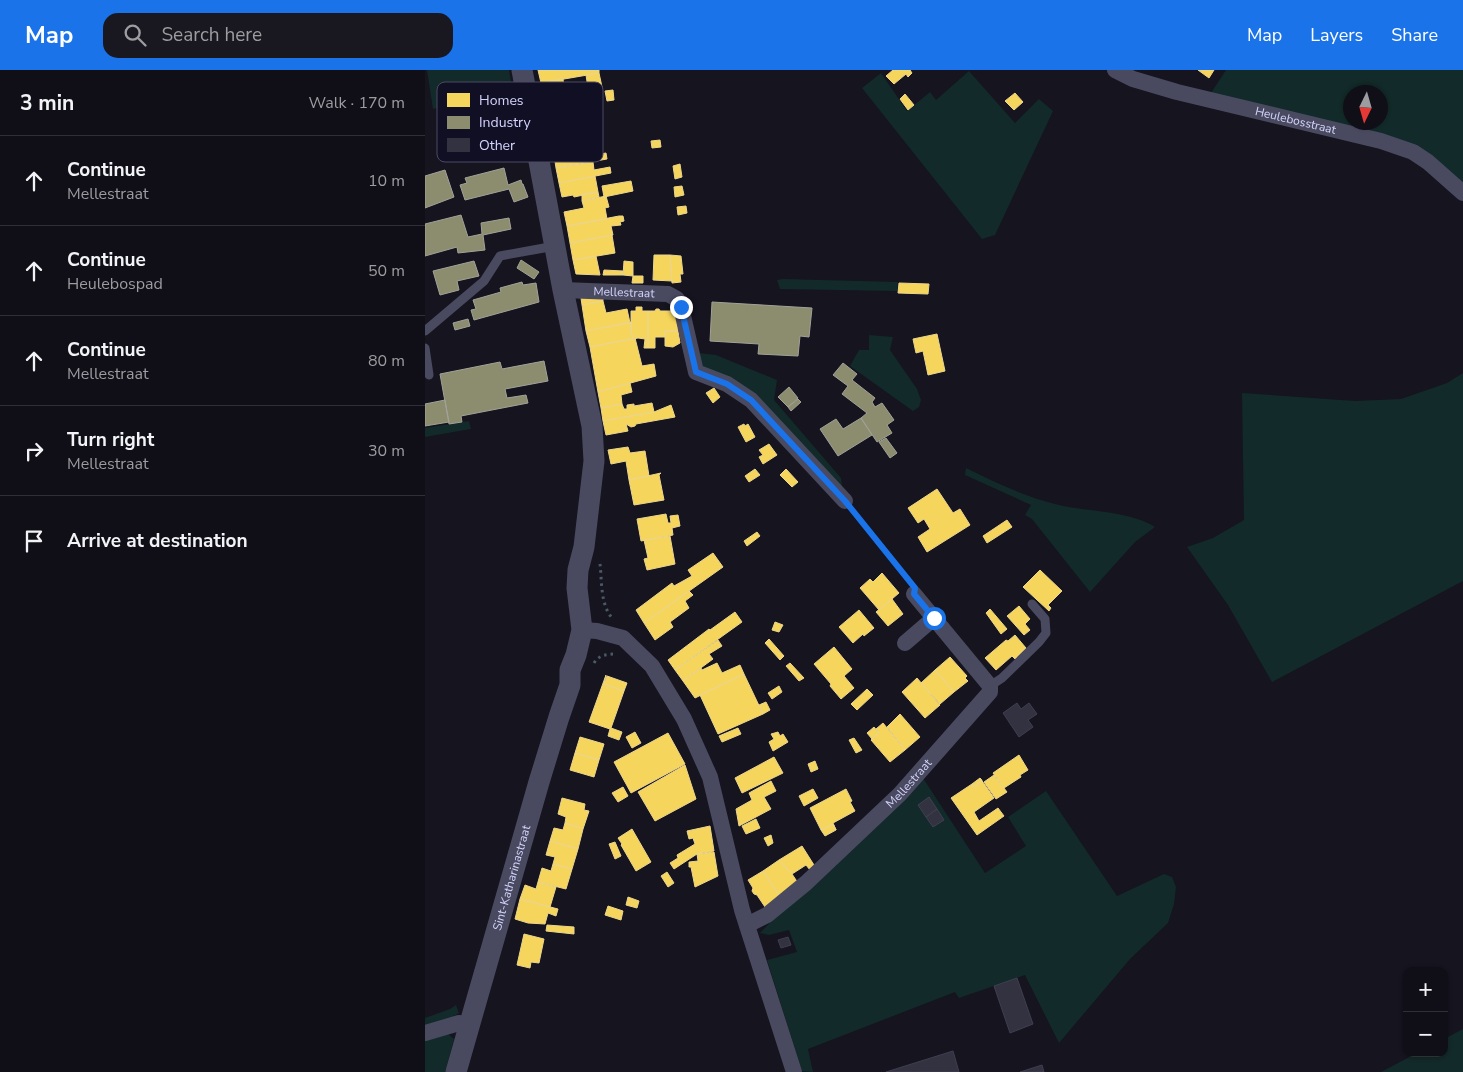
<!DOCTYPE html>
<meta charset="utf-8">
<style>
:root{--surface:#100f17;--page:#191820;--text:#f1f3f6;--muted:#9c9ca1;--line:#302f36;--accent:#1a73e8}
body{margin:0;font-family:"Nunito Sans",sans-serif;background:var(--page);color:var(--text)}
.controls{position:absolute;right:15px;bottom:15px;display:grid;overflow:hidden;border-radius:10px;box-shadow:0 1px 4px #0004}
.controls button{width:45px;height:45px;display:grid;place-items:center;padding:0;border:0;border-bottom:1px solid var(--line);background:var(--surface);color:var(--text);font:25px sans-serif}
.compass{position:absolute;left:918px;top:15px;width:45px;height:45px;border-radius:50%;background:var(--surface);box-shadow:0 1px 4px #0004;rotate:185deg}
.stop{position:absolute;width:15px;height:15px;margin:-11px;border:4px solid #1a73e8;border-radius:50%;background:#fff}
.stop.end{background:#1a73e8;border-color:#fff;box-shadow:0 1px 5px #0008}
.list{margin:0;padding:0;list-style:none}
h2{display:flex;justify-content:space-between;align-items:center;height:65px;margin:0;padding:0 20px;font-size:21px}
h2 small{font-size:16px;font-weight:400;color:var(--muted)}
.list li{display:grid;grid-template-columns:32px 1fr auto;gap:15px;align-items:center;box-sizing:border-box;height:90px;padding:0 20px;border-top:1px solid var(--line)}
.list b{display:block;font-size:19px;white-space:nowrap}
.list p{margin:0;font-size:16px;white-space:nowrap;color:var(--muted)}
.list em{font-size:16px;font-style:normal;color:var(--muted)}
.icon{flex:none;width:28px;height:28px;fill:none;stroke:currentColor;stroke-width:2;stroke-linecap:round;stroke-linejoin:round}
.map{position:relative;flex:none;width:1038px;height:1002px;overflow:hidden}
header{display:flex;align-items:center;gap:30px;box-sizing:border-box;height:70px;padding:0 25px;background:var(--accent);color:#fff}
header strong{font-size:24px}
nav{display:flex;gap:28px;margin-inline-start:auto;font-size:18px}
.search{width:350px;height:45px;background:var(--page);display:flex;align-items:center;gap:12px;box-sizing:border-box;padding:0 18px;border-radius:15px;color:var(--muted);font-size:19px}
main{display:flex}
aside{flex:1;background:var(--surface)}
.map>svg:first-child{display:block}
</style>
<header>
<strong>Map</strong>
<div class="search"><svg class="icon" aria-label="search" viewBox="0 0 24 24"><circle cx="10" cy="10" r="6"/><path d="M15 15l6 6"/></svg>Search here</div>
<nav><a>Map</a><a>Layers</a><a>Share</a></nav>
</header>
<main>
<aside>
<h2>3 min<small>Walk · 170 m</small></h2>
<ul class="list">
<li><svg class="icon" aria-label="ahead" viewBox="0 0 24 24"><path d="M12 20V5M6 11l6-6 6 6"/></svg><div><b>Continue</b><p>Mellestraat</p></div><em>10 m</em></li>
<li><svg class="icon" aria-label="ahead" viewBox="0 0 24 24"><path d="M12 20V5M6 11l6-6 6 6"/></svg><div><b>Continue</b><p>Heulebospad</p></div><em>50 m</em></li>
<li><svg class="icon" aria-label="ahead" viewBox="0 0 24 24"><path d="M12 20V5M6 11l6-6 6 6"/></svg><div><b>Continue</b><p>Mellestraat</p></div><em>80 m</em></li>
<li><svg class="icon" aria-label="right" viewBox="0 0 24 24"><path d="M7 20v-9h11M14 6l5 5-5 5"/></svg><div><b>Turn right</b><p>Mellestraat</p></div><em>30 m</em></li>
<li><svg class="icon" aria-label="arrive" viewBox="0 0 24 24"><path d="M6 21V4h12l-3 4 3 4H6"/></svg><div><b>Arrive at destination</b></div></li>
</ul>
</aside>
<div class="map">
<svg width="1038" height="1002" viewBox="0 0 1038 1002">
<rect width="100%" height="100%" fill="#15141f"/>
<path fill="#122a29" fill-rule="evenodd" d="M2,0H84L87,18L8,39Z
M801,0H1038V113L1000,81L786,23ZM926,22H956V52H926Z
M544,1L590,53L614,29L628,41L570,165L557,169L437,18L456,3L482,41L505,22L511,30Z
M358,209L473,212L472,221L355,219L352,210Z
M444,265L468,267L465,280L492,319L496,330L494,337L488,341L425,296L434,280H444Z
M274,283L291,285L352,310L349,330L416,408L417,416L412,421L369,372L273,295Z
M1038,303V511L847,612L803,535L762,477L788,468L819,450L817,323L930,331L976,329L1022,313Z
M44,351L46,359L0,367V358Z
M541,398C570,412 598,426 630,434C660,442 703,440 730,457L710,472L665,522L607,449L600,445L606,435L540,405Z
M498,708L560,803L601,776L583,747L621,721L692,826L739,804L747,807L751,817L749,834L743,853L705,889L634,973L600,905L534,928L530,922L383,979L388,1002L377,1001L342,890L372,882L364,860L344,865L335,863L358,839Z
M31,935L34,943L23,949L0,956V948L25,939Z
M1038,959V1002H956L992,983H1019V969Z
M23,964L29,969L20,1002H0V971Z"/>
<path fill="#f6d55c" stroke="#ecd58c" d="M113,0H174V3L116,13Z
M468,0H485L487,3L483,7L481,4L469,14L461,6Z
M773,0H789L784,8Z
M174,3L177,17L163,18L161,5Z
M138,9L139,17L126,19V17L117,19L116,13Z
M188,20L189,30L182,31L180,21Z
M590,23L598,32L589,40L580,31Z
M480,24L489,35L483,40L475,29Z
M235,70L236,77L227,78L226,71Z
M150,80L151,88L181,83L182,89L131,98L129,85Z
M168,92L169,100L185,97L186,103L134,113L131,98Z
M255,94L257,107L250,109L248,96Z
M170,106L173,122L149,127L148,125L137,127L134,113Z
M206,111L208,121L179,127L177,116Z
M257,116L259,125L250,127L249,117Z
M173,122L174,127L157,131V124Z
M181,126L184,137L180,138L182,149L142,156L139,142L159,138L157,131Z
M261,136L262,143L253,145L252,137Z
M194,146H198L199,151L195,152L196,155L186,156L188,165L145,173L142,156Z
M187,165L190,183L148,190L145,173Z
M229,185H245L247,211L228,210Z
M245,185L256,186L258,204H255L256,212L247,213Z
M171,186L175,205L151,204L148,190Z
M199,191L208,192V206L198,205Z
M179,200L198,201V205H178Z
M208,206H218V213H207Z
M474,213L504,214L503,224L473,223Z
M178,226V231L157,235L156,228Z
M178,231L181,243L202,239L205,253L161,261L157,235Z
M211,237H217V241H223V278H219L220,269L213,268L208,269L206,261V241H211Z
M231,239H234L235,241H250L253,261H240V267H230V278H223V241H230Z
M206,252V261L208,269L165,277L161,261Z
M240,261H253L255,273L248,277L240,276Z
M512,264L520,301L503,305L498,281L491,283L488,269Z
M210,268L217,296L229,294L231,306L173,322L165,277Z
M205,313L207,322L196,325L197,334L176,338L173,322Z
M289,318L295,327L288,333L281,323Z
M227,333L229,342L178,351L176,338L197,334L199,339H202V335L209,334V336Z
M246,335L250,347L211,354L210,356L206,357L201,354L203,361L181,365L178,351L229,342Z
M319,354L320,356L323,354L330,367L321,372L313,357Z
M344,374L352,385L338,394L334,387L338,385L334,380Z
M203,377L205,383L220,381L224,406L204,410L201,391L186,394L183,380Z
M330,399L335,405L324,412L320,406Z
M361,399L373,412L367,417L355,405Z
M236,403L234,405L239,430L209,435L204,410Z
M512,419L528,443L535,439L545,455L502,482L493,467L505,459L499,449L493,453L483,438Z
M241,444L243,453H246L245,446L253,445L255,456L247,458L248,465L216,471L212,449Z
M582,450L587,457L562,473L558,466Z
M332,462L335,466L322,476L319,471Z
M245,466L250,494L222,500L219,489L223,488L219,470Z
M288,483L298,497L219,553L211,540L247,513L249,516L267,506L263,500Z
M615,500L637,521L623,535L626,538L624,541L598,517Z
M457,503L474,523L454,540L435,518L445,509L448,512Z
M264,521L268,525L260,531L264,538L245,552L248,557L230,570L219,553Z
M467,529L478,544L463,556L451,542Z
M594,536L605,549L600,554L605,560L599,565L582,546Z
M565,539L582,559L576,564L561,543Z
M434,540L449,558L439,566L438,564L428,573L414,557Z
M310,542L317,552L250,600L243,590L284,559L285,560Z
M350,552L358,555L354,562L347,560Z
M590,565L601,578L590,589L587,586L571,600L560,588L581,570L583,571Z
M344,569L359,586L355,590L340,573Z
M293,570L297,576L284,584L288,589L258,611L250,600Z
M409,577L427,599L419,606L429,618L416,629L405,616L406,614L389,594Z
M525,587L542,606L540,608L543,611L529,622L510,600Z
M292,593L297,603L315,595L319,604L270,628L258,611L276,598L277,600Z
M365,593L379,608L374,611L361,596Z
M510,600L529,622L515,634L496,613Z
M319,604L338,644L293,664L275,625Z
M181,605L179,614L199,621L186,658L197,662L194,670L183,666L185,659L164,652Z
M182,606L202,613L199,621L179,614Z
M492,608L515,635L500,648L477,622Z
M354,616L357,622L347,629L343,623Z
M442,619L448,625L432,640L426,634Z
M341,632L345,640L338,644L334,635Z
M475,644L495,667L480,680L462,657Z
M458,653L480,680L465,692L446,670L454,663L451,659Z
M449,657L454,663L447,669L442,663Z
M313,658L316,664L297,672L294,666Z
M210,662L216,673L207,678L201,667Z
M353,662L355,666L358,664L363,672L348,681L344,672L349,669L346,664Z
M243,663L260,694L206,723L189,692Z
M155,667L179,674L174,690L150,683Z
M429,668L437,680L431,683L424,670Z
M150,683L174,690L169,707L145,700Z
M594,685L603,700L595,705L596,707L579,718L568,703Z
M349,687L358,703L317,723L310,708Z
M390,691L393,699L386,702L383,694Z
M260,695L271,729L230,751L213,722Z
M569,705L582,722L571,729L559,712Z
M555,708L569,728L549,742L554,751L573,738L579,746L552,765L526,728L547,714L549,717L557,711Z
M555,708L557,711L549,717L547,714Z
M346,711L351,721L339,727L346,739L314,756L311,739L327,730L324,723Z
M198,717L203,726L193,732L187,723Z
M388,719L393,728L379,736L374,726Z
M421,719L427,731L425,732L430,741L408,753L411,760L408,754L396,760L385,738Z
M137,728L160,734L159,740L164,741L158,759L140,753L141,747L133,744Z
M331,749L335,758L321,764L317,756Z
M140,753L158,759L153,779L125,771L129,758L138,760Z
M408,754L411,760L400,766L396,760Z
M285,756L289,781L272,784L249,799L245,793L253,788L252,785L270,774L268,768L264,769L262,761Z
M207,759L226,792L211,801L196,775L197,774L193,768Z
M346,765L348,773L343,776L339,768Z
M125,771L153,779L147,799L128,794L130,787L121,785Z
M190,772L196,786L190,789L184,774Z
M377,776L389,795L385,800L381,795L367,804L354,790Z
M289,782L293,806L270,817L266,797H264V792L273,791L272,784Z
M354,790L367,804L373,813L355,827L338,801Z
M128,794L147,799L141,819L113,812L117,798L126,801Z
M338,801L355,827L340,837L332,825L329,824L327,821L328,818L323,810Z
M242,802L249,813L243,817L236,806Z
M113,812L131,817L125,837L95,829L100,815L111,819Z
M203,827L214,831L212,838L201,835Z
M95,829L133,839L131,846L123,843L120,854L103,853L90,849Z
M183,836L198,841L196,850L180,845Z
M122,855L149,857V864L121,861Z
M99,864L119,869L114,893L106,892L105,898L92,895Z"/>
<path fill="#8c8c6e" stroke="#a2a299" d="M79,98L83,115L96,110L97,114H98L103,127L89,132L84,119L40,130L35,115L42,113L40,108Z
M20,100L29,127L0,138V106Z
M36,145L43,167L57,164L56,153L84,148L86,159L58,165L60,180L33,183L32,177L0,186V154Z
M96,190L114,202L109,209L92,198Z
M49,191L54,206L32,211L34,220L15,225L8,201Z
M97,212L98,215L111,213L114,232L49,250L46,240L51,239L48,230L76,222L75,218Z
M287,232L387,238L384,267L375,266L373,286L333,284L334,274L285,271Z
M43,249L45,256L30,260L28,253Z
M119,291L123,311L80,319L82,328L101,325L103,333L36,346L37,352L24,354L15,304L75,292L77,299Z
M418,293L432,304L427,310L450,328L447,332L450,337L457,333L469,350L462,355L467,363L452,372L436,348L442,343L417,324L423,316L408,305Z
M364,317L373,328L363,337L353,327Z
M373,329L376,332L366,341L363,337Z
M20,330L24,352L0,356V334Z
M436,348L447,365L413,386L395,359L411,349L418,359Z
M461,368L472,383L465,388L454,372Z"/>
<path fill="#333241" stroke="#403f52" d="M592,633L596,639L604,633L612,644L603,650L608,657L594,667L578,643Z
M504,727L512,739L501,747L493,735Z
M512,739L519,750L508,757L501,747Z
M363,867L366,875L356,878L353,870Z
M592,908L608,954L585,963L569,916Z
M528,981L534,1002H461Z
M617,995L619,1002H595Z"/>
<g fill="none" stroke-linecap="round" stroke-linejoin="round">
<path stroke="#4a5a65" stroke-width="3" stroke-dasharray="2.5 4" stroke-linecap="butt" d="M428,442L484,511
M175,494C177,510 175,534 187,548
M169,593C174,585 182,584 191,584"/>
<path stroke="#494a60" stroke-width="9" d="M0,261L59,211L75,186L130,176
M0,278L4,305
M565,616L577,608L614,572L621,563L620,549L607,534"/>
<g stroke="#494a60" stroke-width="16">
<path id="s1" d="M690,0L708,9L752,22L956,71L988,82L1003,92L1038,123"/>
<path id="s2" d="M138,220L243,224L252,229L256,237L271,302L302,314L326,330L420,431"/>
<path d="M157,560L172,561L198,568L227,596L259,649L285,707L317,840L369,1002"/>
<path d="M480,573L509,548"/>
<path id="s3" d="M322,855L342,845L381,813L475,724L565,622V616L489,524"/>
<path d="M0,963L34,953L44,956"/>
</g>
<path stroke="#494a60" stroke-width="21" id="s4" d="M31,1002L114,712L134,647L145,615V600L151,585L157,560L152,518L153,500L159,477L169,391L167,356L138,220L97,0"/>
</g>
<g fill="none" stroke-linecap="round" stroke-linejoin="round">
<path stroke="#1a73e8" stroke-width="6" d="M256,237L271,302L302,314L326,330L420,431L490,518L489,524L509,548"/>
</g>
<g text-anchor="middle" stroke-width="5" stroke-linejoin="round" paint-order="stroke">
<g font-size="12" fill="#d4d4fd" stroke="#110f24">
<text dy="4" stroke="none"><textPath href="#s1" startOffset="188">Heulebosstraat</textPath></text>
<text dy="4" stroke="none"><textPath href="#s2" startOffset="61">Mellestraat</textPath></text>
<text dy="4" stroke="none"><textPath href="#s3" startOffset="216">Mellestraat</textPath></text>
<text dy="4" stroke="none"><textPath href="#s4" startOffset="202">Sint-Katharinastraat</textPath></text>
</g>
</g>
<rect x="12" y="12" width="166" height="80" rx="8" fill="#110f24" stroke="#4c4a65" stroke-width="1"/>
<rect x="22" y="23" width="23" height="14" fill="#f6d55c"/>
<rect x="22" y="46" width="23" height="13" fill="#8c8c6e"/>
<rect x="22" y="68" width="23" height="14" fill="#333241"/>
<g font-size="14" fill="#d4d4fd">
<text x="54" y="35">Homes</text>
<text x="54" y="57">Industry</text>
<text x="54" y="80">Other</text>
</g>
</svg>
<div class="controls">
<button>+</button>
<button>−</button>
</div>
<svg class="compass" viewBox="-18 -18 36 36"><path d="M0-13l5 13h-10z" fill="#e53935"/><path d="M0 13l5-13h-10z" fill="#9c9ca1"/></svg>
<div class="stop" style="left:509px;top:548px"></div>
<div class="stop end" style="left:256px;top:237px"></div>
</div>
</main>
